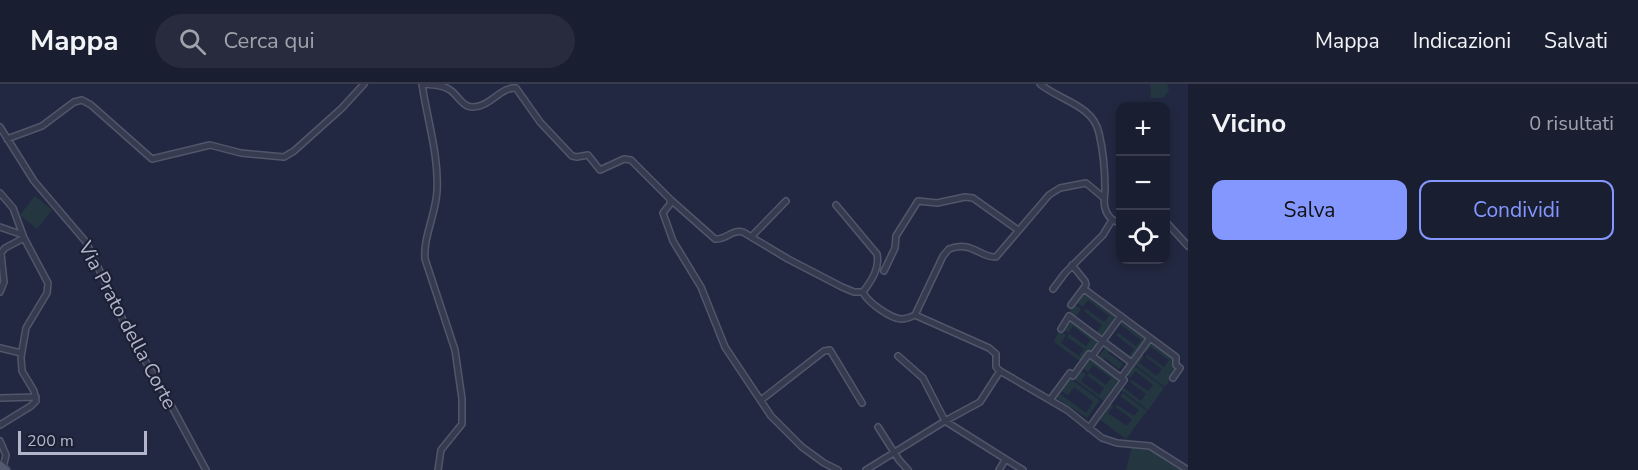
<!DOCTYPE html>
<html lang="it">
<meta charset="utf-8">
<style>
:root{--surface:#1a1e31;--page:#272b3d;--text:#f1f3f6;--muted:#9fa2ab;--line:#383c4d;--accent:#8497ff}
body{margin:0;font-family:"Nunito Sans",sans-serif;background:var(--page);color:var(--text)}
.controls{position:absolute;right:18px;top:18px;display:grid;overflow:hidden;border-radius:12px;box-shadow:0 3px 9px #0003}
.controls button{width:54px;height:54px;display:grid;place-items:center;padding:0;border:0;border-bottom:2px solid var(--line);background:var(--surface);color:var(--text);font:30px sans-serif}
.scale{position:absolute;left:18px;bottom:15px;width:129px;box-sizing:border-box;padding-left:6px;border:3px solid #b3b6cb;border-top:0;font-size:16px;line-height:21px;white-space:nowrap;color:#b3b6cb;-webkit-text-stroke:4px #1b2035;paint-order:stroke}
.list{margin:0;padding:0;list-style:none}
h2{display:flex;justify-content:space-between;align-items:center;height:78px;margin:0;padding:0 24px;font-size:26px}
h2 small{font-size:20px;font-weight:400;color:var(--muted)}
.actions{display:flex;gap:12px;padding:18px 24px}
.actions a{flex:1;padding:14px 0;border:2px solid var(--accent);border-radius:12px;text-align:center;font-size:21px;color:var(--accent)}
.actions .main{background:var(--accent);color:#111}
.icon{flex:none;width:33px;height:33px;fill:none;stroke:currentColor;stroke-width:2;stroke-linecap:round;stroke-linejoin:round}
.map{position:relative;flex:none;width:1188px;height:386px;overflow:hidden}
header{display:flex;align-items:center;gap:36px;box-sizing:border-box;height:84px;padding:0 30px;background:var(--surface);border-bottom:2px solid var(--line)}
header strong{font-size:28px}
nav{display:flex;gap:33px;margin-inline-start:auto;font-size:21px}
.search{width:420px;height:54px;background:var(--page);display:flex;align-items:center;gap:15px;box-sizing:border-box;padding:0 21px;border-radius:33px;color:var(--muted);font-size:22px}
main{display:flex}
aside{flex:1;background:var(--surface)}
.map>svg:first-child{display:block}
</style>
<header>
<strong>Mappa</strong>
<div class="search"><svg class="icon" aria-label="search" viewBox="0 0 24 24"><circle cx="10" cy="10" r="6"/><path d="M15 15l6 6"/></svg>Cerca qui</div>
<nav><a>Mappa</a><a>Indicazioni</a><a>Salvati</a></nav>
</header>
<main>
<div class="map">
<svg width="1188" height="386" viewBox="0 0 1188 386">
<rect width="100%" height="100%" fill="#222841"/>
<path fill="#243741" d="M1150,0H1167L1169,6L1163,14H1151Z
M35,112L52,126L37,145L20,131Z
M1084,208L1118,232L1102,254L1068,229L1075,221L1081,225L1076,233L1097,248L1102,241L1084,227L1086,225L1104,238L1109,232L1088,216L1083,223L1076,218Z
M1070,235L1100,257L1093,267L1089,266L1081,278L1054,258L1059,246L1066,251L1061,259L1079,272L1084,265L1067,253L1069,250L1086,262L1091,256L1073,242L1068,249L1064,245Z
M1121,235L1147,254L1131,276L1106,257L1112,248L1113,249L1108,256L1129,272L1134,265L1116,251L1118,249L1136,262L1141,256L1120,240L1115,247L1114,246Z
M1151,257L1175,275L1178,284L1165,303L1134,280L1141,270L1144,272L1139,279L1157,292L1162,285L1146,273L1147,271L1164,283L1169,276L1151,263L1145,269L1143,268Z
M1106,263L1110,266L1108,269L1123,280L1119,285L1105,274L1102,276L1098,273Z
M1090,273L1121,296L1105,318L1074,295L1080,286L1086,290L1081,297L1099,311L1104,304L1087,291L1089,289L1106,301L1111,294L1093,281L1088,288L1082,284Z
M1133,281L1164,304L1148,326L1120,305L1127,295L1123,303L1141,317L1146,310L1130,298L1132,296L1148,307L1153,301L1135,287L1130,294L1128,292L1127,289Z
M1069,294L1100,316L1087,334L1055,313L1059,309L1086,329L1093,318L1074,303L1068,311L1060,306Z
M1123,309L1147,327L1126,355L1098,334L1110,319L1113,322L1108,329L1127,342L1132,335L1115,323L1117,321L1134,332L1139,326L1120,312Z
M1132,362L1150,364L1185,386H1126Z"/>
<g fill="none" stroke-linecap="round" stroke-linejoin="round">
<defs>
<path id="minor" d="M422,0C431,1 442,0 450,6C458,11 462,23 473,23C490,23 500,3 516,4L540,38L572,72L577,73L588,71L600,86L624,75L631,76L670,115V120L663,129L673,157L701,203L725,263L771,332L802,363L824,379L838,386
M422,0C427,35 439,71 437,107C436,130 423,153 425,175L455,266L462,315V340L441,366L438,386
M1040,0C1059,16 1093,21 1099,49C1103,66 1105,87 1105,105C1105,111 1103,117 1105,124C1107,132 1112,137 1120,139
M0,43L34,97L86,158L131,253L165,310L206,386
M7,55L42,42L74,18L82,16L91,21L152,75L210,61L241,69L284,73L294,67L342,24L364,0
M0,109L13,124L24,154L48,199L47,209L26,244L21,273L22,287L34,307L36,317L31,322L0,341
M671,116L715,155C726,156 732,145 743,148L788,175L842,203L854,208H863C867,218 890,234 901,235C906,235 911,233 915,231L989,264L996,270V283L1000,287L1067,326L1102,354L1117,359L1150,362L1188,386
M836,121L877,170C880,184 872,196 863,208
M1166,138L1188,162
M0,143L23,151
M751,153L786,117
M884,187L895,164L896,152L918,117L937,119L965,113L973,114L1018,146
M1053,205L1065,189L1103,151L1112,136
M1084,205L1176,273V281L1180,284L1173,294
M0,208L4,198L1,169L5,164L24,154
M1071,221L1086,201L1085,197L1072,181
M915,231L943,172L949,165C972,156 980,174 996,173L1049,111L1060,104L1086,99L1104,114
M1061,245L1069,232L1132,279
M0,264L21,269
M898,272L923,294L945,337L1023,386
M1092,272L1121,294
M0,314L36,313
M761,316L824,267L830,266L862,319
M1050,316L1070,289L1073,292L1089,270L1092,272L1121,232
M878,343L899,376L908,386
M1089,344L1124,296L1121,294L1150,254
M0,357L6,371L3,384
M866,386L945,337L980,318L1000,287
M999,386L1005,376"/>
<path id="major" d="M0,381L6,386"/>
</defs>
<use href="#minor" stroke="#51566b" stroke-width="8"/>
<use href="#major" stroke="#404459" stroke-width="10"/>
<use href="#minor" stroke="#363b50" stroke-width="5"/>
<use href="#major" stroke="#545a70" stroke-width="7"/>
</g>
<g text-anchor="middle" stroke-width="4.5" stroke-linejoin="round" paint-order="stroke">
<g font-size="20" fill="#b3b6cb" stroke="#1b2035">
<text transform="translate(128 241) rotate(62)" y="7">Via Prato della Corte</text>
</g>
</g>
</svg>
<div class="controls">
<button>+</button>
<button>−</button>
<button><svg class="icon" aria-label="locate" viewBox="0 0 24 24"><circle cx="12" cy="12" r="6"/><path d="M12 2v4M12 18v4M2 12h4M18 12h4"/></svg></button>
</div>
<div class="scale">200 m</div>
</div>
<aside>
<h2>Vicino<small>0 risultati</small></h2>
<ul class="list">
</ul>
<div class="actions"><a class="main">Salva</a><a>Condividi</a></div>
</aside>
</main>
